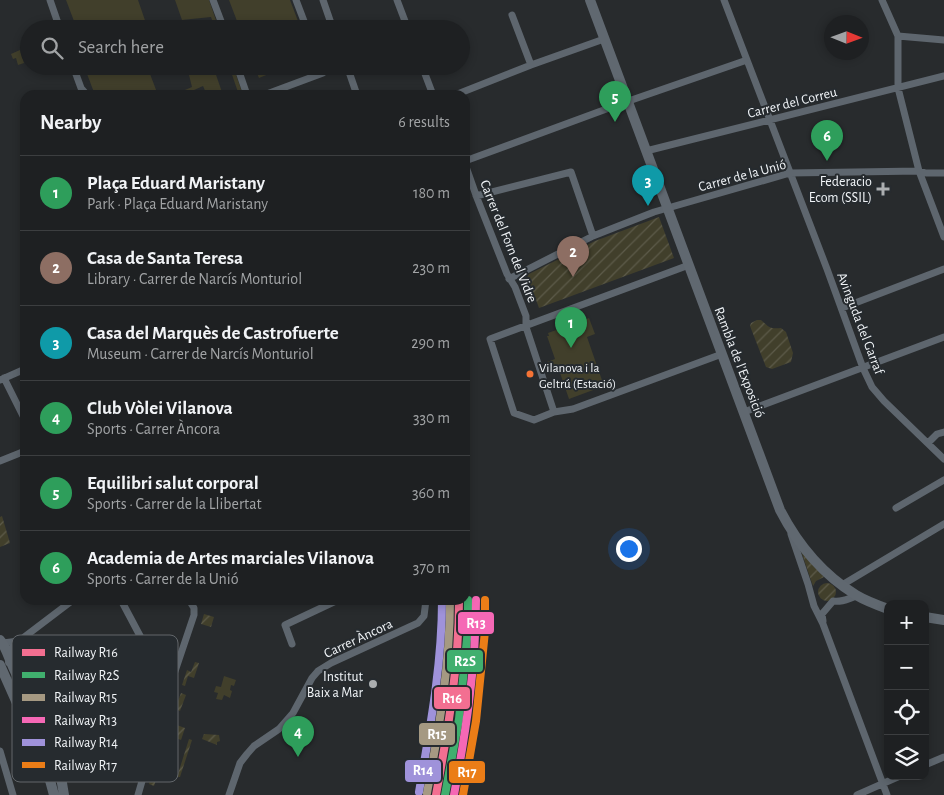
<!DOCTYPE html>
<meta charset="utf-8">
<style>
:root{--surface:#1e2022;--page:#2b2d2f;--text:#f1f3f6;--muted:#a1a3a5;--line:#3c3e40;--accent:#abaeb0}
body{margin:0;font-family:"Alegreya Sans",sans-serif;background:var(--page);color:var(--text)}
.controls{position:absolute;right:15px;bottom:15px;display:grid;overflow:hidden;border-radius:10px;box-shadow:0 2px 8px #0003}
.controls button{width:45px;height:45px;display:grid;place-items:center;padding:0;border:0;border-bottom:1px solid var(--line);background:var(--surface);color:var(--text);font:25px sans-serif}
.compass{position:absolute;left:824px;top:15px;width:45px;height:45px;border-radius:50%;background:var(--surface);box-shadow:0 2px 8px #0003;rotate:91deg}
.you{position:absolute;left:628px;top:548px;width:18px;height:18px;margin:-12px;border:4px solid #fff;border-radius:50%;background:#1a73e8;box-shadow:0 0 0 8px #1a73e833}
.badge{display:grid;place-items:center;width:32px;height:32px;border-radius:50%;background:var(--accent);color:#fff;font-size:16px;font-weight:700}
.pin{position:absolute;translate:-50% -41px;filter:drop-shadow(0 1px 2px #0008)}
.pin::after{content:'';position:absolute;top:26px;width:18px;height:15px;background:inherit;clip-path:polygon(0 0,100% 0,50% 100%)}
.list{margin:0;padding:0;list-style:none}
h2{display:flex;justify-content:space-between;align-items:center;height:65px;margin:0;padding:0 20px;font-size:21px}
h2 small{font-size:16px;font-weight:400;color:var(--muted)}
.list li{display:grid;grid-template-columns:32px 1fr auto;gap:15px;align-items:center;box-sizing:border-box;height:75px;padding:0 20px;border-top:1px solid var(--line)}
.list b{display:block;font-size:19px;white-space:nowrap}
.list p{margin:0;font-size:16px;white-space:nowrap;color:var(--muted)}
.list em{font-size:16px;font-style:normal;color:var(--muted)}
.icon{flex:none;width:28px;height:28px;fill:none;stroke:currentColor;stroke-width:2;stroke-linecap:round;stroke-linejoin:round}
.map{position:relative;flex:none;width:944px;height:795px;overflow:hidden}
.search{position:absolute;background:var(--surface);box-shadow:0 2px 8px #0003;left:20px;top:20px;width:450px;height:55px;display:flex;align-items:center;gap:12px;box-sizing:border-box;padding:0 18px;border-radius:28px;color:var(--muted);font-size:19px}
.panel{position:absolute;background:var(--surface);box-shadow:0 2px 8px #0003;left:20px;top:90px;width:450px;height:515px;border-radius:15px}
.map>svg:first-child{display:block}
</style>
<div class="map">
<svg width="944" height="795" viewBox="0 0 944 795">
<defs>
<pattern id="garden-furrows" width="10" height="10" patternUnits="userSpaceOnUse" patternTransform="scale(1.25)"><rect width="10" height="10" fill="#413f2b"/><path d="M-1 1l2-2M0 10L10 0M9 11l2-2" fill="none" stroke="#5d5b4a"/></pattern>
</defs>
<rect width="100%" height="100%" fill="#282b2d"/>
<path fill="#413f2b" d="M66,0H138L148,29H77Z
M175,0H209L219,29H215L211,17L182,20Z
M229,0H290L301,29H240Z
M20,50L24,63L18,65L16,58L13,59L11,54Z
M84,66H147L158,95H102L101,93L95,95Z
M229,66H233L243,95H239Z
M254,66H288L259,78Z
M214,69L223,95H207L203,86L183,95H173L192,87L188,71Z
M589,318L595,334L587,337L604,386L569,399L559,370L549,372C546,369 546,366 547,362L555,359L547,336H549L548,333Z
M224,676L236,680L234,686L231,685L230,690L232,691L230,698L224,695L222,700L216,699L218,693L214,692L216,686L221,687Z"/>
<path fill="url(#garden-furrows)" d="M659,217L674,258L539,308L527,275L595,241Z
M757,320H761C769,327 770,329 781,328L786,332L793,353L791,362L772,369L766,367L750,326L751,323Z
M2,516L10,543L0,547V517Z
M801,551L824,577L816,581L813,586Z
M818 592a9 9 0 1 1 18 0a9 9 0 1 1-18 0Z
M204,614L214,617L211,627L201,624Z
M195,662L199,663L194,678L188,676L185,686L182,685L187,670L191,672Z
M181,693L186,695L180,711L175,709Z
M173,712L178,714L174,724L185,728L181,740L170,736L165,749L161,748Z
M204,734L219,735L220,741L217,742V745L202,739Z
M189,739L192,740L180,777H177Z
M159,753L174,758L169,774L159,771L154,786L149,784Z"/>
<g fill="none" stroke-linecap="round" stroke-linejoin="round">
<path stroke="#5e666e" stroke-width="7" d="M50,0L60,29
M213,0L224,29
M296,0L307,29
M323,0L333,29
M397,0L408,29
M724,0L827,269L863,368L872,387L884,401L944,459
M882,0L898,36V88L919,171L944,237
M512,15L531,65
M898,36L944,40
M73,66L81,88L87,95
M237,66L247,95
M347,66L357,95
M422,66L433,95
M264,95L323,73L321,66
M455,95L531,65L604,39
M646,151L944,76
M465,161L620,104L747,60
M465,164L477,198L507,274L515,287L526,316V327L554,412
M476,196L571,172L593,236
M689,265L490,339L514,413L534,420L554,412L573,409L722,354
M509,279L593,236L654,212L790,173L919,171L926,173H944
M842,308L944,269
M4,378L25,420
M0,380L25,369
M744,412L944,337
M928,443L937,434L944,432
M0,461L25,451
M896,508L944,480
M791,534L808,584L814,606L823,624L887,795
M842,585L944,524
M121,600L164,681L169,687
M823,621L822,614L833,601C842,603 849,598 857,596
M3,643L19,641L73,600
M292,644L285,625L338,600
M0,751L13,795
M925,765L944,757
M61,777L167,695
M138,795L167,695L194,615V608L189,600
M229,795L240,763L247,754L254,746L279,729L293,713L312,678L318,671L331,663L418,623L424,616L426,600
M857,795L900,776"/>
<path stroke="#606870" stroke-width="10" d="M590,0L780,510C798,545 822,574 856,595C866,601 877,605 888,609
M925,617L944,620
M0,640C6,646 11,665 17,675L61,777L64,795
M10,662L14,648L19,641
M0,665L48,773L54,795"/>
<defs>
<path id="rail-1" d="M436,795C448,730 459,666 459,600"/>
<path id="rail-2" d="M445,795L459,719L468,629V600"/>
<path id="rail-3" d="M427,793C439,729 450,665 450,600"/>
<path id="rail-4" d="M454,795C466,731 476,666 476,600"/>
<path id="rail-5" d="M419,792C430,728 442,665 442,600"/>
<path id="rail-6" d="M463,795L476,721L485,631V600"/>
</defs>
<use href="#rail-1" stroke="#262b2f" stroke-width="11"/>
<use href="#rail-2" stroke="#262b2f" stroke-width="11"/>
<use href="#rail-3" stroke="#262b2f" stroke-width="11"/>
<use href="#rail-4" stroke="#262b2f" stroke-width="11"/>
<use href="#rail-5" stroke="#262b2f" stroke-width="11"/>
<use href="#rail-6" stroke="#262b2f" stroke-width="11"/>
<use href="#rail-1" stroke="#f36f91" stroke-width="8"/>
<use href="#rail-2" stroke="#40af6e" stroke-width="8"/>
<use href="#rail-3" stroke="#a59982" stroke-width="8"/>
<use href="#rail-4" stroke="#f568b5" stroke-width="8"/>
<use href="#rail-5" stroke="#9f92da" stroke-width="8"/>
<use href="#rail-6" stroke="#eb7d17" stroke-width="8"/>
</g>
<g fill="#abaeb0" stroke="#262b2f" stroke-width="2">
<path d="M880.5 181.5h5v5h5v5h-5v5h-5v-5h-5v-5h5z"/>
<circle cx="373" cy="684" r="5"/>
</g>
<circle fill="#f57335" stroke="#262b2f" stroke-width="2" cx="530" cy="374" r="4.5"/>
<g text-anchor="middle" stroke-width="4" stroke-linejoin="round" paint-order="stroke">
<g font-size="13" fill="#f1f4f7" stroke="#262b2f" text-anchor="start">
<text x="539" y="372">Vilanova i la<tspan x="539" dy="16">Geltrú (Estació)</tspan></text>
</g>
<g font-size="14" fill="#f1f4f7" stroke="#262b2f">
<text transform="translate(792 102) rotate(-14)" y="5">Carrer del Correu</text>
<text transform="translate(742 175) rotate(-15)" y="5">Carrer de la Unió</text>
<text transform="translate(509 241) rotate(68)" y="5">Carrer del Forn del Vidre</text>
<text transform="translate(861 323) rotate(69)" y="5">Avinguda del Garraf</text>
<text transform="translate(740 362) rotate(69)" y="5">Rambla de l'Exposició</text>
<text transform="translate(358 638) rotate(-25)" y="5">Carrer Àncora</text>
</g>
<g font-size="14" fill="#f1f4f7" stroke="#262b2f" text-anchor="end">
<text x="872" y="186">Federacio<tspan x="872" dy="16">Ecom (SSIL)</tspan></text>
<text x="363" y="681">Institut<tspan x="363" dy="16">Baix a Mar</tspan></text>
</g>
</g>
<rect x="12" y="635" width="166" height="147" rx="8" fill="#262b2f" stroke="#63676b" stroke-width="1"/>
<rect x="22" y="649" width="23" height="7" fill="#f36f91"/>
<rect x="22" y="672" width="23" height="6" fill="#40af6e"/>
<rect x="22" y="694" width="23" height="7" fill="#a59982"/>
<rect x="22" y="717" width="23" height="6" fill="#f568b5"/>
<rect x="22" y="739" width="23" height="7" fill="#9f92da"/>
<rect x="22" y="762" width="23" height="6" fill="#eb7d17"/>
<g font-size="14" fill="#f1f4f7">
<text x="54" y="657">Railway R16</text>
<text x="54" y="680">Railway R2S</text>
<text x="54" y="702">Railway R15</text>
<text x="54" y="725">Railway R13</text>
<text x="54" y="747">Railway R14</text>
<text x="54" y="770">Railway R17</text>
</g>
<g stroke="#262b2f" stroke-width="2">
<rect x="457" y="611" width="38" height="24" rx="5" fill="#f568b5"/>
<rect x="446" y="649" width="38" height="24" rx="5" fill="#40af6e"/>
<rect x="433" y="686" width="38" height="24" rx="5" fill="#f36f91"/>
<rect x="418" y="722" width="38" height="24" rx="5" fill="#a59982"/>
<rect x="404" y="759" width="38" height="24" rx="5" fill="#9f92da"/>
<rect x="448" y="760" width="38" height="24" rx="5" fill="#eb7d17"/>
</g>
<g font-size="14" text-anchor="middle" font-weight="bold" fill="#fff">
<text x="476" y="628">R13</text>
<text x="465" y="666">R2S</text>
<text x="452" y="703">R16</text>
<text x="437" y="739">R15</text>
<text x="423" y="775">R14</text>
<text x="467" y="777">R17</text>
</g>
</svg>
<div class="controls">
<button>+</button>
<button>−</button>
<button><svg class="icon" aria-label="locate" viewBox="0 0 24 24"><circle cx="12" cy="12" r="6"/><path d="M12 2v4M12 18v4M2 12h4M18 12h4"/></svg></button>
<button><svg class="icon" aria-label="layers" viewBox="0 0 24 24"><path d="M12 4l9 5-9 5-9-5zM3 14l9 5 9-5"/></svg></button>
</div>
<svg class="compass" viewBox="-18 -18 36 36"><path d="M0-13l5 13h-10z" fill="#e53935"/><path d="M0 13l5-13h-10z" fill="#a1a3a5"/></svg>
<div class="you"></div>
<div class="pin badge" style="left:571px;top:348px;background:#2e9e5b">1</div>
<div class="pin badge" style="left:573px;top:277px;background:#8d6e63">2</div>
<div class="pin badge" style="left:648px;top:206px;background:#0f9aa8">3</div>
<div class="pin badge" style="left:298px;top:757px;background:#2e9e5b">4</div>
<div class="pin badge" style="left:615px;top:122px;background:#2e9e5b">5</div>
<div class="pin badge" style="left:827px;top:161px;background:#2e9e5b">6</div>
<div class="search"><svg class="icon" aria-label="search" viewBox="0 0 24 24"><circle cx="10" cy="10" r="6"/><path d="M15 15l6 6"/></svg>Search here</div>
<section class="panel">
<h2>Nearby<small>6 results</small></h2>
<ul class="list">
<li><span class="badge" style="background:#2e9e5b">1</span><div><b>Plaça Eduard Maristany</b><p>Park · Plaça Eduard Maristany</p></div><em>180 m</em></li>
<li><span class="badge" style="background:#8d6e63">2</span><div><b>Casa de Santa Teresa</b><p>Library · Carrer de Narcís Monturiol</p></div><em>230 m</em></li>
<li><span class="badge" style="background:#0f9aa8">3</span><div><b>Casa del Marquès de Castrofuerte</b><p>Museum · Carrer de Narcís Monturiol</p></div><em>290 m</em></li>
<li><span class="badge" style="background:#2e9e5b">4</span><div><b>Club Vòlei Vilanova</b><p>Sports · Carrer Àncora</p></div><em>330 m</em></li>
<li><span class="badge" style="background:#2e9e5b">5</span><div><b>Equilibri salut corporal</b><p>Sports · Carrer de la Llibertat</p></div><em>360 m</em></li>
<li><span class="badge" style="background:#2e9e5b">6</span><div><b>Academia de Artes marciales Vilanova</b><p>Sports · Carrer de la Unió</p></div><em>370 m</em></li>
</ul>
</section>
</div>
